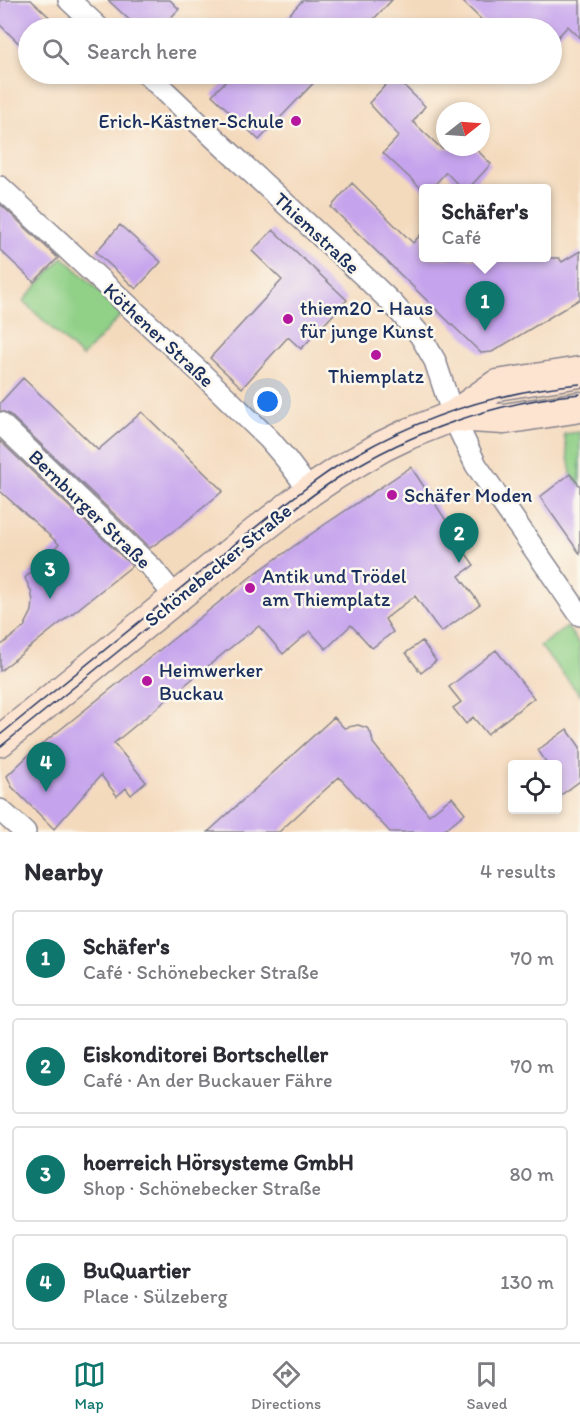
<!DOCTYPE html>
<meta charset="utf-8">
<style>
:root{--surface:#fff;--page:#f7f7f7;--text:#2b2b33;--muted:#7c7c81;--line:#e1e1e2;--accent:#0f766e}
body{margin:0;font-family:Itim,sans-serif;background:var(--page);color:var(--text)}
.controls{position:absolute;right:18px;bottom:18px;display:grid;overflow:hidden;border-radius:6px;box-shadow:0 3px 9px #0003}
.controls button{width:54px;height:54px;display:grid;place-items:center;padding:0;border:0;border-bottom:2px solid var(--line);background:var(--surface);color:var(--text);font:30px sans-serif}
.compass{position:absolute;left:436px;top:102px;width:54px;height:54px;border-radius:50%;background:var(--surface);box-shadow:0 3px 9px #0003;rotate:73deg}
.you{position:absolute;left:268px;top:402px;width:21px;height:21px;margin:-15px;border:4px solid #fff;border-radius:50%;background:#1a73e8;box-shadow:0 0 0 9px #1a73e833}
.badge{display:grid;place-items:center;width:39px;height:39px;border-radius:50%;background:var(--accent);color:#fff;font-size:20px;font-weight:700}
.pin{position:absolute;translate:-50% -50px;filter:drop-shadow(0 2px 3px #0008)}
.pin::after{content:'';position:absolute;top:32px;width:21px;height:18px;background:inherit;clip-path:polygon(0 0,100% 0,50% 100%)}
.popup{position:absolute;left:419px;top:184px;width:132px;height:78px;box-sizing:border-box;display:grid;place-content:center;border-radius:6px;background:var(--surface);filter:drop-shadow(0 2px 4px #0005);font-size:20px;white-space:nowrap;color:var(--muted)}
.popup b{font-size:22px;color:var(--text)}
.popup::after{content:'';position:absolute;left:50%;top:100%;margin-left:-12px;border:12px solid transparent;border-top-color:var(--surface)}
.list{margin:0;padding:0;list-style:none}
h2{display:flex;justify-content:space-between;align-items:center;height:78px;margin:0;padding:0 24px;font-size:26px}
h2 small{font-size:20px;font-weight:400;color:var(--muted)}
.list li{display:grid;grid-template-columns:39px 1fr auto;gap:18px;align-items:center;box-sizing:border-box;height:96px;margin:0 12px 12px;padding:0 12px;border:2px solid var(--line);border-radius:6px}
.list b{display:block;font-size:22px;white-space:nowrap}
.list p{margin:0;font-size:20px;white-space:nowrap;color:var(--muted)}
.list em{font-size:20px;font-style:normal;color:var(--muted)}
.icon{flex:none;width:33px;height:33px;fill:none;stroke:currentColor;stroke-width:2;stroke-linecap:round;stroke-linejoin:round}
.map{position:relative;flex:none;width:580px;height:832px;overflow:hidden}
.search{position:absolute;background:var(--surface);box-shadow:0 3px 9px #0003;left:18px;right:18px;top:18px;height:66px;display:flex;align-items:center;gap:15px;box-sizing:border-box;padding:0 21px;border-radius:33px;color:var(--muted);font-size:22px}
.sheet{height:510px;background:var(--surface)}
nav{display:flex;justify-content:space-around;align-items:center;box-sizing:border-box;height:84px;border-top:2px solid var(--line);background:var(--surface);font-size:16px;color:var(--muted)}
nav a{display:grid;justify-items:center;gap:3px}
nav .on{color:var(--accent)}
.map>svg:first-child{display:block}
</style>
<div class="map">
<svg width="580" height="832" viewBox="0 0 580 832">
<rect width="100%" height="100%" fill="#fbf7ec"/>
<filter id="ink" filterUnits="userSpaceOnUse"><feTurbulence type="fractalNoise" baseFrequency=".0167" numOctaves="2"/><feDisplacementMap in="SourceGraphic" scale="12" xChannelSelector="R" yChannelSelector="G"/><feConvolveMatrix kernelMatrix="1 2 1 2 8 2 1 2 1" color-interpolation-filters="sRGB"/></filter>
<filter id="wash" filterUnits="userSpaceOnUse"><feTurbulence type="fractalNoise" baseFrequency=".008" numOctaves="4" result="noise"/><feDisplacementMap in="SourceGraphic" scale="24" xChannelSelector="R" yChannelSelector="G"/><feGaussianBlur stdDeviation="1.35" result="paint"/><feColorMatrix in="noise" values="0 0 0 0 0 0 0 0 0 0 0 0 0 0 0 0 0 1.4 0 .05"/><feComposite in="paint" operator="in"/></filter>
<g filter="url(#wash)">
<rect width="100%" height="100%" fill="#f4dabd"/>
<path fill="#90d087" stroke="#568072" stroke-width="1.5" d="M63,257L123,313L82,357L23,301Z
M580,432V486L571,474L564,434Z
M567,627L580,645V695L540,646Z"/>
<g id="blocks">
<path fill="#c6a4ed" d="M0,0H31L61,28H28V52L0,25Z
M108,0H170L179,9L161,28H138Z
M303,0H392L365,28H276Z
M461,0H580V38L568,26L554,41L552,38V28H490Z
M233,74H322L259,140L212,95Z
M394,76L425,106L413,122L441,148L474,147L491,164L468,189H462L446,172L431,189H423V190L383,153L399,136L369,103Z
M352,183L413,243L423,232V258H559L562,262L580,251V299L492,352L481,353L331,207Z
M0,204L58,258L34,282L0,250Z
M120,225L161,262L136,289L96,252Z
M273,230L347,300L301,349L288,337L242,388L210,358L282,280L252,251Z
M23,378L98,450L142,412L223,491L183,524L150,548L9,414L0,411V403Z
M0,441L132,566L0,671V646L24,627L32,611L33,601L31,591L25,578L59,544L0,491Z
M411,467L451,528L449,529L474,565L459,576L480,604L441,632L415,596L385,619L393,632L372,648L351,625L326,649L310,631L283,654L259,626L235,644L114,743L146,782L131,795L126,788L117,796L101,775L54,829L12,787L7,776L31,753L253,575L324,525Z
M570,474L580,486V554L540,497Z
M422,641L436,661L421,673L406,653Z
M496,650L534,698L487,734L473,717L466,724L453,708L461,702L449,687Z
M334,717L344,728L358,725L367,728L371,733L373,743L429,815L452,797L465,813L442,832H390L339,777L279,832H208Z
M567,729L580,747V781L558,797V765H548L538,750Z"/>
</g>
</g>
<g filter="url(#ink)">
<use href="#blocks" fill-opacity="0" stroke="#88848e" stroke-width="1.5"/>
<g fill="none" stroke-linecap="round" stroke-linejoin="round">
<defs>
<path id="street" d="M69,0L99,28
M147,74L224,147L366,278L393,304L420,335L435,361L455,421L476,465L580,615
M0,187L198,370L269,439L286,459L310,491
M0,423L152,568L177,599
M0,810L25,832"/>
<path id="secondary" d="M453,416L504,419L580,407
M0,741L258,531L310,491L337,473L383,446L408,434L453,416L497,385L580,372"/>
</defs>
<use href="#street" stroke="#88848e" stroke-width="24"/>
<use href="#secondary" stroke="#88848e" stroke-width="33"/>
<use href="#street" stroke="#fff" stroke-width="21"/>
<use href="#secondary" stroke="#fde4d1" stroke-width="30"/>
<path stroke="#1b2f5e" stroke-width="1.5" d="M0,735L267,518C296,496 325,472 357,454C426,415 501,391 580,384
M0,747L273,526C294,509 316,492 339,477C412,431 495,402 580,394"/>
</g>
</g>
<g fill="#b5179e" stroke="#fbf7ec" stroke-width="2">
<circle cx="296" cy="121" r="6"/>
<circle cx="288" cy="319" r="6"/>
<circle cx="376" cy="355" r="6"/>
<circle cx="392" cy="495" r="6"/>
<circle cx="250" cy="588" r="6"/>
<circle cx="147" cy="681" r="6"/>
</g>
<g text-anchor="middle" stroke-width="5" stroke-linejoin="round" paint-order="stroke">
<g font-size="20" fill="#1b2f5e" stroke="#fbf7ec" text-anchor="start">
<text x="284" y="128" text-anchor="end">Erich-Kästner-Schule</text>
<text x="300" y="315">thiem20 - Haus<tspan x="300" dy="23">für junge Kunst</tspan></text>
<text x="376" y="383" text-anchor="middle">Thiemplatz</text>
<text x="404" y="502">Schäfer Moden</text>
<text x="262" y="583">Antik und Trödel<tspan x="262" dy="23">am Thiemplatz</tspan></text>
<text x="159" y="677">Heimwerker<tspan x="159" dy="23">Buckau</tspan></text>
</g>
<g font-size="20" fill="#1b2f5e" stroke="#fbf7ec">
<text transform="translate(317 233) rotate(43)" y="7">Thiemstraße</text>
<text transform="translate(159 335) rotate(43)" y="7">Köthener Straße</text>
<text transform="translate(90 509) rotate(44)" y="7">Bernburger Straße</text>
<text transform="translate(218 565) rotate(-39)" y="7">Schönebecker Straße</text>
</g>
</g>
</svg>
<div class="controls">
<button><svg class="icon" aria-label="locate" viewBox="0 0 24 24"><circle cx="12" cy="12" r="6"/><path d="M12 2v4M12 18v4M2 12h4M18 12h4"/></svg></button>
</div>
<svg class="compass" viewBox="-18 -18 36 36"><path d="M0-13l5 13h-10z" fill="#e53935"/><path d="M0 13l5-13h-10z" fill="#7c7c81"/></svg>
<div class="you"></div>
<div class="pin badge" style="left:485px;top:331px">1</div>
<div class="popup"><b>Schäfer's</b>Café</div>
<div class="pin badge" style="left:459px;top:563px">2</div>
<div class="pin badge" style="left:50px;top:599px">3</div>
<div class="pin badge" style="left:46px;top:792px">4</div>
<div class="search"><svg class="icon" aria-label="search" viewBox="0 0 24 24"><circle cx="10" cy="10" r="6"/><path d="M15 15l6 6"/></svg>Search here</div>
</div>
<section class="sheet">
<h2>Nearby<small>4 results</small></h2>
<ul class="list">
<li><span class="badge">1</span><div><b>Schäfer's</b><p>Café · Schönebecker Straße</p></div><em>70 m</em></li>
<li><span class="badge">2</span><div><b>Eiskonditorei Bortscheller</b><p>Café · An der Buckauer Fähre</p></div><em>70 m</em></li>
<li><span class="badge">3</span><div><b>hoerreich Hörsysteme GmbH</b><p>Shop · Schönebecker Straße</p></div><em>80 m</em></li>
<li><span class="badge">4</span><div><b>BuQuartier</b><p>Place · Sülzeberg</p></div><em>130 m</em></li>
</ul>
</section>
<nav>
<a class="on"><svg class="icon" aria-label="map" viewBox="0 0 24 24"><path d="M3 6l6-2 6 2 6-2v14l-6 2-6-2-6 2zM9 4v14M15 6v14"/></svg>Map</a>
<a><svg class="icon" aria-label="directions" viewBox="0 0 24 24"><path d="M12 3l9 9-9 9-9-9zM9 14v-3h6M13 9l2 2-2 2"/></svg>Directions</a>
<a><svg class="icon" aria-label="saved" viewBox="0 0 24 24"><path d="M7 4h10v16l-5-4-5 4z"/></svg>Saved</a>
</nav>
